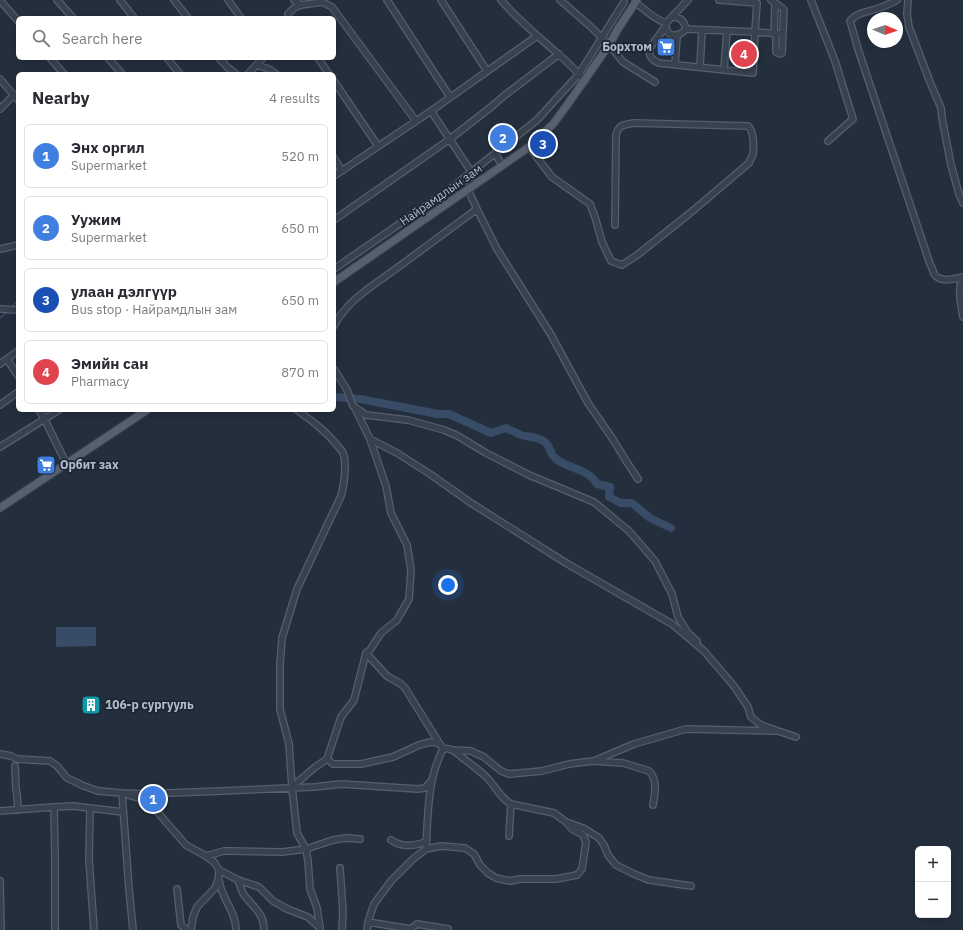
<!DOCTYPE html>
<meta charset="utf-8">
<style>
:root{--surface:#fff;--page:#f2f2f3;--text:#2b2b33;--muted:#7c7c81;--line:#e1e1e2;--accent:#0b8043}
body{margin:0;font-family:"IBM Plex Sans",sans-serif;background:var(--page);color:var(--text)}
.controls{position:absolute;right:12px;bottom:12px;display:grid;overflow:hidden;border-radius:6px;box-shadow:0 2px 10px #0003}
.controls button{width:36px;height:36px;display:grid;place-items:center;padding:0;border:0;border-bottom:1px solid var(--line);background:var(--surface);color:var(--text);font:20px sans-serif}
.compass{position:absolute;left:867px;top:12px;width:36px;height:36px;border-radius:50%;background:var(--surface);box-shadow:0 2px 10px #0003;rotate:92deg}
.you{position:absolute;left:448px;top:585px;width:14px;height:14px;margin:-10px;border:3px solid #fff;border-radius:50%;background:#1a73e8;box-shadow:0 0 0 6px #1a73e833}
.badge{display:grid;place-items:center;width:26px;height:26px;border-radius:50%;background:var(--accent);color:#fff;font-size:13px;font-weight:700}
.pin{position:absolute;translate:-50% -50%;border:2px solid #fff;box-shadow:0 1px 4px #0006}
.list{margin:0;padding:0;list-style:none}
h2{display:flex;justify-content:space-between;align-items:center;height:52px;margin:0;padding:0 16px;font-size:17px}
h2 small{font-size:13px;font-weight:400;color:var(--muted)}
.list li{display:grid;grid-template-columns:26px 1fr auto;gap:12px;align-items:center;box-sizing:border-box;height:64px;margin:0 8px 8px;padding:0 8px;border:1px solid var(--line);border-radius:6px}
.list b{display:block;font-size:15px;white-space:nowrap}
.list p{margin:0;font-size:13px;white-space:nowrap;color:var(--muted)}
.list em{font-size:13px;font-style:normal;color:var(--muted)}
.icon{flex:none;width:22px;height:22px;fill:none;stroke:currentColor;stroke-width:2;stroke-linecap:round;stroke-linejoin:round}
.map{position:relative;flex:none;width:963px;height:930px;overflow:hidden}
.search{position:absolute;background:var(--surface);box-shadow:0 2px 10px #0003;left:16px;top:16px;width:320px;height:44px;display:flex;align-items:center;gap:10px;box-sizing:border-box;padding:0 14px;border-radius:6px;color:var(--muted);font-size:15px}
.panel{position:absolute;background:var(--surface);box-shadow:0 2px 10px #0003;left:16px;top:72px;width:320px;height:340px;border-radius:6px}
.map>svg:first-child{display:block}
</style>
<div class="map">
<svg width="963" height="930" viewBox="0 0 963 930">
<rect width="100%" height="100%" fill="#242f3e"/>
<path fill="#394c67" d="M56,627H96V646L56,647Z"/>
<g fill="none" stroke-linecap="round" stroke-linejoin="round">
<path stroke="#394c67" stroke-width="1.5" d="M11,308L18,300
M0,318L7,312"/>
<path stroke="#394c67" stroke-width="8" d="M334,397L360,399L438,414H449L491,433L506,428C511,430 516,433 521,435C528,437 539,437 545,442C550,446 550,454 555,458C567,469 588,468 597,484L610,487L609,497L621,503H632L650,518L671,528"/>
<defs>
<path id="minor" d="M0,0L18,21
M57,0L73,18
M120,0L134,18
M174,0L188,18
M228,0L241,18
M294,0L301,5
M387,0L450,97
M441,0L487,71
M501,0C518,20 538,36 558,54C568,62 576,71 585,81
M560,0L591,27L609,45L623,62L655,82
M771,0C775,4 781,6 784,10L782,53L780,54L776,52V34
M811,0L835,61L853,119L828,141
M897,0C890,4 883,7 876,9C867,12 856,13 850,21L851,24L858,49L930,264C932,267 933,271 934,274C940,283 954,279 963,277
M908,0L907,14L909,27L930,82L941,108L942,118L951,165L959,194L963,203
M635,2C644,9 655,20 666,23L688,0
M288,18V14L294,8L301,5L322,2L332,7L416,121
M666,23C665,38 678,38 686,29C684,21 681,17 672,17
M666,26L649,49C649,57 652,60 659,63L753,73L755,32L782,34
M686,29L755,32L757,3L719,0
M774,34L775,4
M50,58L64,74
M108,58L122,74
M167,58L180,74
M219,58L227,67L236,74
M318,58L329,74
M257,65L269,69L276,74
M675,65L677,36
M700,67L702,30
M724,70L727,31
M248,74L263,58
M0,79L18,100
M334,81L378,146
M0,109L14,95
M431,111L472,173L469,189L470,194L477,209L497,249L550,333L588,403L612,438L628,464L638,479
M529,147L552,177L590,204L595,217L602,242L611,261L622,265L636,256L689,214L749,163C750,160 752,157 753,154C754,146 754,131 748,126L634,123C624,125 619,124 616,135L615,225
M495,153L502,166
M334,158L342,171
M334,176L431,111L537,36
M334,220L450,139L491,107L505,95L559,54
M0,249L18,245
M334,269L450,189L537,120L579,74L624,2
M963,277C957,289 961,304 963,317
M0,309L18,310
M334,326C347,300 374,285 397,268C424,248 450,229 477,209
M7,359L18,376
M0,364L18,351
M334,369L347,390L353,406L366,415L408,420L444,430L458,436L486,453L529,475L594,502L629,531L655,561L672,594L678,617L688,633L697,641
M0,405L18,392
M39,410L45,420L66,463
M297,410C312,421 326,431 337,445C339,448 342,450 343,453C347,463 344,486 341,496L297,589L282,638L280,664V709L289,744L292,787L297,833L306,849L308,861L310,889L317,908L320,928
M370,439L397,453L430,474L471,503L566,563L672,624L704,651L734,686L748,707L751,717L761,725L778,731
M0,447L59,410
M366,653L387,676L401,684L405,688L443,749
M453,750L471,751L475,753L484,757L501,771L509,774L542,771L569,764L593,761L623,763L649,771C658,780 655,794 653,805
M0,754L11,756L17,759L50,761L57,766L67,778L84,786L98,791L122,793L141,799L154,808L186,845L206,856L214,862L219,870L238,880L259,887L273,901L287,909L308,917L320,928V930
M327,759L333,764H361L393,757L419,745L431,742L437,743L440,745
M594,761L634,744L686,729L778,731L796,737
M15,766L16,789L17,795L18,810
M292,787L314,768L327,759L341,717L354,700L366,653L370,650L381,633L397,620L409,599L411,570L407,545L391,513L386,486L370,439L355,408
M54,807L55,857V930
M90,809L89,859L94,930
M0,811L54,807L73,806L123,812
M509,836L511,804
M391,840C403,848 413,846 426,842
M426,849C428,815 427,780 443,749C446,749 446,748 449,749C456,750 461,758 467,761C474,767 482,772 488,779C497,788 499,797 511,804L554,813L566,822L583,828L599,838L604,845L608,855L616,865L634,874L649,880L691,886
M206,856L224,851H233L282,852L306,849L333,840L346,838L360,839
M340,868L343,912L342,930
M219,870C219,873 218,877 219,880C221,898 236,911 236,930
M238,880C240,885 241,890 244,895C253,907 264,913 264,930
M0,881L1,930
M177,889L181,925L187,930
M368,922L411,929L417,924L448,929
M133,930L129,889L122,793L144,794L222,791L314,787L341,784L418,789L425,788L432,780
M191,930L193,917L197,907L215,888L218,880
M367,930L368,922L374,904L391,881L413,859L426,849L441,846L465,848L474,854L480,865L488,873L496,878L510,881L520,879H556L577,875L582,869L586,842L583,835L572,829L566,822"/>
<path id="major" d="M334,282L529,147L554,123L570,101L609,45L618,29L637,0
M0,508L147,410"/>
</defs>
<use href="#minor" stroke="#565f6c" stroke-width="8"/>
<use href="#major" stroke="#414a57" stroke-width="9"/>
<use href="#minor" stroke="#38414e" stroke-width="5.5"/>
<use href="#major" stroke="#56606e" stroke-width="7"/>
</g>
<defs>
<symbol id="supermarket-square" viewBox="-11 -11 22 22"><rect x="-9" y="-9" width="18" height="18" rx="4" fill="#3f7fe0" stroke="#1d2633"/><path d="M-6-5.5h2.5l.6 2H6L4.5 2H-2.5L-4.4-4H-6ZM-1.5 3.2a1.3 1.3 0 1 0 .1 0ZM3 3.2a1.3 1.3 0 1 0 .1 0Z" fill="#fff"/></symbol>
<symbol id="building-square" viewBox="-11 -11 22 22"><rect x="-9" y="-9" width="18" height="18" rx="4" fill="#0f9aa8" stroke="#1d2633"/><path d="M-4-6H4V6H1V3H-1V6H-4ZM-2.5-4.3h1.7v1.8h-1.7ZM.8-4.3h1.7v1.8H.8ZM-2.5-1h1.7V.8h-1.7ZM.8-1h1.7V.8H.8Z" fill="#fff"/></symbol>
</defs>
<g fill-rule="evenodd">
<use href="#supermarket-square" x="655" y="36" width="22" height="22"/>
<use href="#supermarket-square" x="35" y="454" width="22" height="22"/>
<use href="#building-square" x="80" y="694" width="22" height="22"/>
</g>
<g text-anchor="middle" stroke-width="3.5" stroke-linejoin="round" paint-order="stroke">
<g font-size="12" font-weight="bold" fill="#b4bcc9" stroke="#1d2633" text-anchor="start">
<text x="652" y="51" text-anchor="end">Борхтом</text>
<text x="60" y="469">Орбит зах</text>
<text x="105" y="709">106-р сургууль</text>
</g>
<g font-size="12" fill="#b4bcc9" stroke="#1d2633">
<text transform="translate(441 195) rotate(-35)" y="4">Найрамдлын зам</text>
</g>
</g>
</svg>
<div class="controls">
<button>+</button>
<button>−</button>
</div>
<svg class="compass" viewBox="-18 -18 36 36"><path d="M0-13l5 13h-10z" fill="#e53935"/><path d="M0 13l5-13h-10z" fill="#7c7c81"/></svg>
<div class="you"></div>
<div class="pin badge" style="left:153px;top:799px;background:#3f7fe0">1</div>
<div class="pin badge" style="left:503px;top:138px;background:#3f7fe0">2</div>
<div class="pin badge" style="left:543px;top:144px;background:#1a4fb4">3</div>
<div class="pin badge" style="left:744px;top:54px;background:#e0444e">4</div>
<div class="search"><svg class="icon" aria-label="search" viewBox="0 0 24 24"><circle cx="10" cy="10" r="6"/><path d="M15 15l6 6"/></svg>Search here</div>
<section class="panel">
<h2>Nearby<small>4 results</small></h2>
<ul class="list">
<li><span class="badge" style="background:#3f7fe0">1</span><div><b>Энх оргил</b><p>Supermarket</p></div><em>520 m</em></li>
<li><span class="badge" style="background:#3f7fe0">2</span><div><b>Уужим</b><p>Supermarket</p></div><em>650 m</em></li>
<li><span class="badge" style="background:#1a4fb4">3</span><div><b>улаан дэлгүүр</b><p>Bus stop · Найрамдлын зам</p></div><em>650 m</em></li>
<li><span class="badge" style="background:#e0444e">4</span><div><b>Эмийн сан</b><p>Pharmacy</p></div><em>870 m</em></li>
</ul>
</section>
</div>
